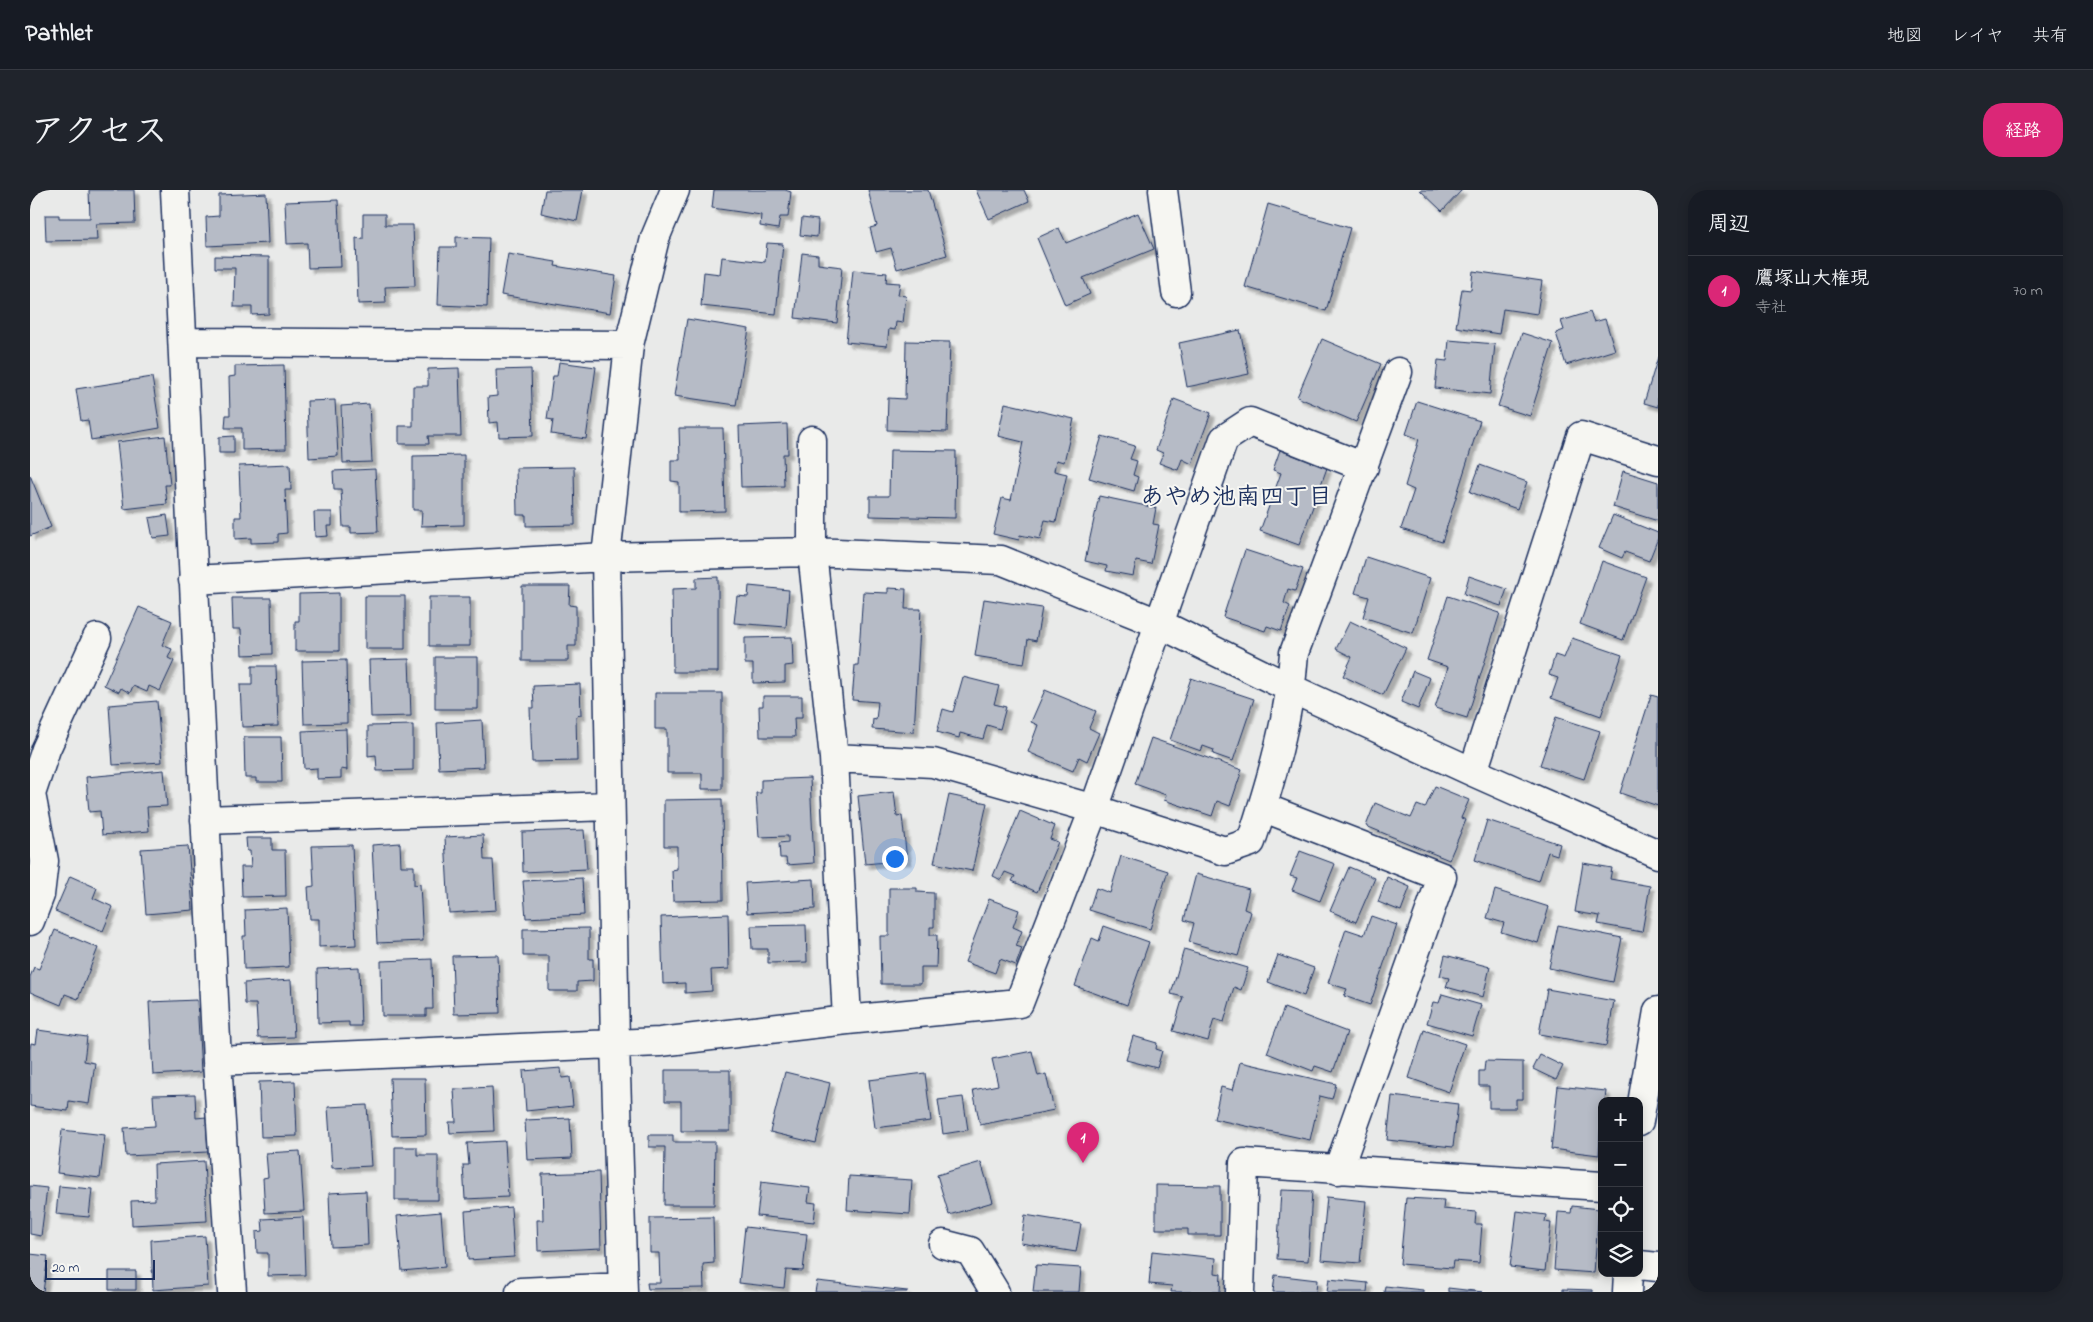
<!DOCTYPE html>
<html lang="ja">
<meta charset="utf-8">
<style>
:root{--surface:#171b24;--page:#20242c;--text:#f1f3f6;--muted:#9ea1a6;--line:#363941;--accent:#db2777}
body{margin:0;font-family:"Indie Flower","Klee One",sans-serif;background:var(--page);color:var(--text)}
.controls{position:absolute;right:15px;bottom:15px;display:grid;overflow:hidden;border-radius:10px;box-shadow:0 2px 12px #0003}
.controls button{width:45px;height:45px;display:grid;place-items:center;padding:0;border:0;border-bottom:1px solid var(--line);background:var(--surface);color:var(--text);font:25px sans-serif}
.scale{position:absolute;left:15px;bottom:12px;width:110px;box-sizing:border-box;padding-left:5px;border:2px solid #1b2f5e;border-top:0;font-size:14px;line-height:18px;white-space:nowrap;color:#1b2f5e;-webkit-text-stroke:4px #f6f6f2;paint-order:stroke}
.you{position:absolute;left:864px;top:668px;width:18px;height:18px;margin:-12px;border:4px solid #fff;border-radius:50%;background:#1a73e8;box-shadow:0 0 0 8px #1a73e833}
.badge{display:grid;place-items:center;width:32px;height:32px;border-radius:50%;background:var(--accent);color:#fff;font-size:16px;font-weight:700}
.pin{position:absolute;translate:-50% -41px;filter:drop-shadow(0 1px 2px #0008)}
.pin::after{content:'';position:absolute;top:26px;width:18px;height:15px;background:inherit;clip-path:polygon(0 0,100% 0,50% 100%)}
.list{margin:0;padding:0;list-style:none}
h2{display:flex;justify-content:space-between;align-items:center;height:65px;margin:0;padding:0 20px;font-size:21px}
h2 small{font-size:16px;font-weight:400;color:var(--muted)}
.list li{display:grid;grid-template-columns:32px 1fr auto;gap:15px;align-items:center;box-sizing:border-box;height:70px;padding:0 20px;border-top:1px solid var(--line)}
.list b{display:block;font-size:19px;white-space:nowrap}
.list p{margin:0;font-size:16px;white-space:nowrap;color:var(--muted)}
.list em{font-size:16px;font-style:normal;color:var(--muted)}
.icon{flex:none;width:28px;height:28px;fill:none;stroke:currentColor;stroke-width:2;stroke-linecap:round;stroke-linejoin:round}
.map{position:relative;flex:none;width:1628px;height:1102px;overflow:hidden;border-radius:20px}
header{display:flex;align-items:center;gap:30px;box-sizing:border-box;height:70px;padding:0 25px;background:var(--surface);border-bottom:1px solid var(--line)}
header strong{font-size:24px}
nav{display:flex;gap:28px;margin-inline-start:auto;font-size:18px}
.intro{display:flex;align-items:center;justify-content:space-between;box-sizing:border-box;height:120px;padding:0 30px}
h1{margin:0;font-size:35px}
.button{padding:12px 22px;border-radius:20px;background:var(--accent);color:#fff;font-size:18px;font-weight:700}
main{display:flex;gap:30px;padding:0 30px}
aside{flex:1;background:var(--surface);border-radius:20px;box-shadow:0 2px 12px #0003}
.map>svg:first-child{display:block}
</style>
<header>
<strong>Pathlet</strong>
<nav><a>地図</a><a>レイヤ</a><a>共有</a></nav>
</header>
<div class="intro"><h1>アクセス</h1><a class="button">経路</a></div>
<main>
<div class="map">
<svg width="1628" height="1102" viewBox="0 0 1628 1102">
<defs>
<filter id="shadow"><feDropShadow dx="4.5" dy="4.5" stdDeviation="1" flood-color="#0004"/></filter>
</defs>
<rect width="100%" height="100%" fill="#e9eae9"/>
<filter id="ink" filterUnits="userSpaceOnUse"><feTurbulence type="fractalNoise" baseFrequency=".02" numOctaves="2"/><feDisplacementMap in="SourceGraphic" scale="10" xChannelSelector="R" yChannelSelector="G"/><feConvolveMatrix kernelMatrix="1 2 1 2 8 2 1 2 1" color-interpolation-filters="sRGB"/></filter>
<g filter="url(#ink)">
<path fill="#b6bbc6" stroke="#1b2f5e" filter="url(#shadow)" d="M59,0H104L105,33L66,34L67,50L16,51L15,25H29V28H60Z
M515,0H553L547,31L511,23Z
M684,0H755L761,2L758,27H750L748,39L730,36L731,25L682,18Z
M838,0H898L917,65L867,79L861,58L846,62L840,38L847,36Z
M946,0H994L999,11L959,29Z
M1390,0H1432L1412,21Z
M236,3L238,53L177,56L176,27L189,26V5Z
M308,10L311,77L278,78L277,53L257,54L255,12Z
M1238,14L1320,38L1296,121L1215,97Z
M1108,23L1124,59L1053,88L1060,104L1035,115L1007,48L1029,38L1036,53Z
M333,24H355V35H383L385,96L355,97L356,113L328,114L326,48L333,49Z
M772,28L788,30L787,47L770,45Z
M426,47L459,48L457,117L408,115L410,57H426Z
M737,53L753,54L746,124L671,116L674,82L690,84L692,67L735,72Z
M772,63L788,65V74L812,77L807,133L765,128Z
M478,64L526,72L525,76L586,86L580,123L471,105Z
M185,66L239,67V124L222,125V117H204L205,78H185Z
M823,80L857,83L856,92L870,93L868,105L876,106L873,133L866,132L865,140L859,139L857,156L816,152Z
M1443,81L1512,91L1507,124L1473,119L1469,144L1426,137L1432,99L1441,100Z
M1560,122L1564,132L1575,129L1585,160L1536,175L1526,143L1534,140L1531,131Z
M657,129L719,139L706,215L644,206Z
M1210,140L1219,184L1157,197L1149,153Z
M1492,143L1523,153L1500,226L1468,216Z
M1292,149L1351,174L1326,232L1267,207Z
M1419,150L1465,154L1460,204L1405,198L1408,170L1417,171Z
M876,151L920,152L917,242L857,240L858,208L875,209Z
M1628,167V217L1614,213Z
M529,172L566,177L556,249L521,244L523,230L517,229L523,186H527Z
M254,175L256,259L212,260V238H195L196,225H200L199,187L205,186V176Z
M429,178L431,246H398L399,254H369V236H383V196H398V179Z
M501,179L503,246L469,247L468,232L459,233L458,207L467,206L466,180Z
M122,187L130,238L61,250L58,230L51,231L46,199Z
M1144,209L1181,223L1162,274L1152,269L1148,280L1129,273L1133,263L1126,260Z
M305,210L308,266L279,268L277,211Z
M1387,211L1450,231L1412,352L1371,339L1384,300L1375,296L1389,249L1376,244Z
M975,213L1044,229L1034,272L1026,270L1024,281L1037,284L1026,332L1015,330L1010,349L990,345L989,350L963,344L972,308L981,310L993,252L968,246Z
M339,214L342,272L313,273L311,216Z
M757,234L758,264H753L754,296L711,297L709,236Z
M649,238H693L695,321L649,322V292L641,291V270H650Z
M135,246L140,295H135L137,314L94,319L87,252Z
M204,246V263H189V247Z
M1072,246L1105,256L1100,269L1107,271L1103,285L1108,287L1104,301L1059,288Z
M860,260L926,261L925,328L840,326V306H859Z
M1250,260L1297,278L1269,355L1230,341L1251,283L1243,280Z
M434,265V335L391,336L392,320H383V266Z
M260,274L261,300H255L257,343L248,344V352L221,353V348L205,349V327H211L209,276Z
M1450,275L1497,292L1487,319L1440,302Z
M544,277L545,335L496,336V325H487L486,278Z
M345,279L348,342L321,343V337H313L311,299H304L303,281Z
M1593,281L1628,292V331L1583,317Z
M0,285L21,337L0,346Z
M1069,306L1126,318L1123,334L1129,335L1121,374L1106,371L1103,386L1076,381L1077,376L1055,371Z
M284,322H302V336H297L298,346L285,347Z
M137,325L140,346L123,348L119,328Z
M1583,325L1628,343V348L1619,371L1595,362L1592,368L1569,358Z
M1215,360L1273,379L1265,401L1258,399L1254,413L1260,416L1251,441L1237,436L1235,441L1193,427Z
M1336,367L1400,388L1383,443L1333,427L1339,407L1325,403Z
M1572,371L1616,387L1593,450L1550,434Z
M1439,386L1477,399L1471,416L1434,404Z
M688,387V482H643L642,399L666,398V388Z
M492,396H540L539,415L546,416V456H538V471H492Z
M719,396L759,400L756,437L704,433L707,406L718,407Z
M858,398L876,399L875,419H891L884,542L842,539L843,529L846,530L848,512L822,510L825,475H828L833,402L858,403Z
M309,403V461H265V431H269V404Z
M335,406H375V459H335Z
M1418,406L1470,423L1437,528L1405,518L1418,477L1397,470Z
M399,407H440V456H399Z
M202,408H241L242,464L212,465L211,439H203Z
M954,409L1012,418L1006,451L998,449L994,474L945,466Z
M109,417L142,431L132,455L142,459L138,468L144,471L130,501L119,496L117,502L103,496L100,503L91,498L89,502L74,495Z
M1320,431L1376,458L1353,505L1313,486L1322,467L1306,459Z
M762,447L763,475L755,476V492L723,493V474H715V448Z
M1542,448L1592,465L1571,526L1521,508L1528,488L1519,485L1525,465L1534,468Z
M405,467H448V519H405Z
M379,469L381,526L341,527L339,470Z
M316,470L317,533L274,534L272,471Z
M222,476H246L248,536L212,537L210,495H222Z
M1383,481L1400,488L1388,519L1371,512Z
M933,487L969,496L964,514L976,517L970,539L957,535L953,549L930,543L929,548L907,542L913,519L923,522Z
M1161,488L1224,509L1203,571L1183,564L1184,560L1173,556L1171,561L1140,550Z
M550,494L551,525L546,526L547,571L502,572L500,518H504L503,496Z
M1015,500L1066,521L1059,538L1069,543L1057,571L1049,567L1043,581L998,562L1008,535L1001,532Z
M625,503H692V599H672V583H637V539H625Z
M1621,505L1628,507V616L1590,603Z
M733,506H772V528H764L765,547H730L729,516H733Z
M127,511L132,572L83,575L79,515Z
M1526,527L1570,541L1554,589L1510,575Z
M452,530L454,577L409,579L407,533Z
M383,535V580L347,581L346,565L338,566V536Z
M316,539L317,580L311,579V588L287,589V578L274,579L272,541Z
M214,547H251L252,592H226V588H215Z
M1121,548L1212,580L1200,616L1187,611L1182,626L1134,610L1136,605L1105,594Z
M134,580L137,616L117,617L119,641L72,645L70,621L59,622L56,587Z
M780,588L784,673L757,675L756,668H750L749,653L758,652V646L729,647L726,603H731V590Z
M1405,596L1439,610L1431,628L1436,630L1419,670L1336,636L1345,613L1381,628L1387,615L1395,618Z
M864,602L867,627L872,626L877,670L835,674L828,606Z
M919,605L957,613L942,681L904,673Z
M692,609L693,710L643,711L642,680L647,679V656H634V610Z
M990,621L1025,636L1020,649L1028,652L1007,702L982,691L985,686L975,682L971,690L963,686Z
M1457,630L1530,654L1527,665L1518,662L1509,691L1445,670Z
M554,640L557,679L493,682L492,642Z
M453,645L454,670H463L466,720L419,723L415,647Z
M216,648H242V660H255L256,706L212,707L211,677H221L220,661H217Z
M370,653L371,676H384V695L390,694L393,751L347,753L342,655Z
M322,655L326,755L289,757V729H280L278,697L284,696L282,656Z
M158,656L163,720L116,724L111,659Z
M1270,661L1305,674L1290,711L1262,700L1267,688L1260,686Z
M1091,666L1138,681L1120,739L1059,720L1066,698L1080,703Z
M1553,673L1582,678L1580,689L1620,696L1612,742L1568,734L1570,726L1545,722Z
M1319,677L1345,688L1326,732L1300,721Z
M1166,684L1219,699L1214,719L1221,722L1208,766L1159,752L1164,733L1154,730Z
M40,686L67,698L63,708L83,717L73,741L25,721Z
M1357,687L1380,697L1371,721L1348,712Z
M552,688L554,725L496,728L493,691Z
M784,689L785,719L717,723L715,693Z
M859,698H887V702L904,703V737H900V745H907L906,777H891V794H851L850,746H859Z
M1465,700L1519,717L1508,753L1471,742L1474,733L1457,728Z
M959,709L989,720L983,737L992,741L986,756L992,758L986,775L970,769L965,783L935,772Z
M257,718L259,777L214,779L213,746H216L215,720Z
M698,724L699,779L681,780L682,801L655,803V793L633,794L631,727Z
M1341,726L1367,735L1340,815L1314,806L1317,799L1298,793L1316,739L1334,745Z
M776,735L777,772L738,773V759H722L721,736Z
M1528,735L1592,748L1583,792L1519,778Z
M1074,736L1119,752L1097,815L1045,796L1062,748L1069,751Z
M559,738V769H563V791L547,792V801H519V766H493V739Z
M25,740L68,758L48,809L35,804L31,815L0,802V787L4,777L9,779Z
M1154,759L1218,778L1211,800L1204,797L1194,832L1184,829L1178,851L1143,841L1153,807L1141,804Z
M468,765L470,823L424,824L422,766Z
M1248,765L1284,778L1274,806L1238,792Z
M1415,765L1460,777L1453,807L1416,797L1419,788L1410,786Z
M402,769L403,819H396V826H352L351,771Z
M329,777L331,836H319V832L288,833L287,779Z
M261,790L264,847L228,848L226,814H215L214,793Z
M1517,799L1584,811L1576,856L1509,844Z
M1412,804L1451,815L1442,846L1397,833L1403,812L1409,813Z
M167,810L171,882L123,885L119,812Z
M1254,818L1317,842L1303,882L1285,876L1283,881L1237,863Z
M8,840L57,847L54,871L65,873L59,914L39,911L38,921L0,916V859L1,853L6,854Z
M1394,840L1435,854L1419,902L1379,888Z
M1103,846L1127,853L1126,859L1132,861L1127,878L1096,870Z
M1002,861L1008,886L1016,884L1024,920L950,935L943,900L968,895L962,869Z
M1510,865L1533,876L1526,890L1503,879Z
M1455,871L1493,872V909H1486V918H1459V896H1449V881H1454Z
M1210,872L1306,894L1302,909L1290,906L1280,950L1184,929L1191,897L1203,900Z
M531,878L532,888L540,887L543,916L496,921L493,881Z
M635,880H700V941H651V911H635Z
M755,882L800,893L786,953L740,942Z
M895,883L901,931L845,938L839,890Z
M360,888H395L396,945L362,946Z
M265,891L267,946L231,947L229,892Z
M1528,896L1576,901L1575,911H1572L1569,965L1521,959Z
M462,897L464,941L420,943L419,932H426L424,899Z
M165,904L166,928L176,927L178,962L96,966L94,938L125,936L123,905Z
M1362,906L1428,914L1423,957L1357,950Z
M933,907L938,940L913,944L908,910Z
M337,915L341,976L302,978L298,917Z
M540,928L542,968L497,970L495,930Z
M32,940L75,945L70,988L27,983Z
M619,945H643V952H685L684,1015H634L635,957H619Z
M475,951L478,1007L435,1009L433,975H439L437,953Z
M365,957H387V965H408V1010H365Z
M270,961L274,1021L235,1023L233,988L238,987L236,963Z
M174,971L177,1031L102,1035L101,1011L125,1010L124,974Z
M951,972L963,1012L919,1025L907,985Z
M569,982L571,1058L508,1061L507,1030H513L512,984Z
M819,986L882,990L880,1024L817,1020Z
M731,992L780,998L778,1012L786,1013L784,1032L727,1026Z
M1126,995L1190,996V1045H1158V1039H1126Z
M0,996L17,998L11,1046L0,1044Z
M29,996L62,999L59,1027L26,1024Z
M1251,1000L1282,1001L1278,1071L1247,1069Z
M336,1001L338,1055L301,1057L299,1003Z
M1297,1007L1336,1011L1330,1073L1291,1070Z
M1376,1008L1414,1010L1413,1019L1446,1022L1445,1034H1452L1449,1073L1423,1071L1422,1078L1370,1074Z
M1542,1016L1569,1019L1564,1083L1524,1080L1528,1022L1541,1023Z
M481,1017L484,1067L438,1070L435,1021Z
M1487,1021L1516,1025L1515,1032L1521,1033L1515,1081L1480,1077Z
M411,1022L415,1077L372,1081L367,1026Z
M995,1025L1051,1034L1046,1062L991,1053Z
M273,1027L275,1085L238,1086V1063H227L226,1042L233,1041L232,1029Z
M683,1027L684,1073L673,1074L674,1098L618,1099L617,1093H630L629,1063H620V1028Z
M715,1037L777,1044L773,1081L756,1080L754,1098L709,1093Z
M175,1046L178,1096L123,1100L121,1050Z
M1122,1061L1186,1068L1185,1083L1191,1084L1190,1102H1141L1142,1096L1119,1094Z
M0,1064L18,1066L13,1102H0Z
M1006,1075L1051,1078L1049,1102H1003Z
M79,1081H106V1100H79Z
M1245,1085L1287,1090L1286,1102H1243Z
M1299,1089L1338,1093L1337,1102H1297Z
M787,1091L877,1101V1102H785Z
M1355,1096L1393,1100V1102H1354Z
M1418,1098L1453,1102H1418Z
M1533,1099L1563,1100V1102H1533Z"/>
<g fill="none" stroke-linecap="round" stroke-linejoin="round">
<defs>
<path id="minor" d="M145,0L187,871L202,1102
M1133,0L1146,102
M153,152L599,155
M782,250V362L804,568L817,830
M163,390L576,367L782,362L971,370L1128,433L1262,499L1443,582L1628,664
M804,568L903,573L1064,619L1195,661L1221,652C1241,591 1260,527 1264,463L1368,182
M1443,582L1551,246L1628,270
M1232,617L1412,687L1308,980
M175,630L580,616
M10,705L14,671L1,604L16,559L67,448
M0,709L10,705L0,731
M187,871L630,852L817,830L989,813L1064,619L1194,249L1220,232L1334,277
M1609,931L1628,821
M913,1054L940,1061L965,1102
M1609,1075L1628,1077
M490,1102L592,1097
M593,1102L585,853L576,367L599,155L625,48L645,0
M1210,1102L1214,973L1572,996
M1597,1102L1598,1083"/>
</defs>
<use href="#minor" stroke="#1b2f5e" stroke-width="31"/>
<use href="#minor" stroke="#f6f6f2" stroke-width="28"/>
</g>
</g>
<g text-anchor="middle" stroke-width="4" stroke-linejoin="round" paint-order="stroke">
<g font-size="24" font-weight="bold" fill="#1b2f5e" stroke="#f6f6f2">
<text x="1206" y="314">あやめ池南四丁目</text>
</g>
</g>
</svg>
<div class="controls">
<button>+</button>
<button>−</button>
<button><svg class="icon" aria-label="locate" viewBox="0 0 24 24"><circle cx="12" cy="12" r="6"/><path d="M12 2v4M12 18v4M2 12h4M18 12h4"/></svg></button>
<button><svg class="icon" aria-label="layers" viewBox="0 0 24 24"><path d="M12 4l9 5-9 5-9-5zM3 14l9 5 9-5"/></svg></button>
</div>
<div class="scale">20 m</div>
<div class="you"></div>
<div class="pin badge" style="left:1053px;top:973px">1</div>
</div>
<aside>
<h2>周辺<small></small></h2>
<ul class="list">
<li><span class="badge">1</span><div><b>鷹塚山大権現</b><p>寺社</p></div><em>70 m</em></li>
</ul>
</aside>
</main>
